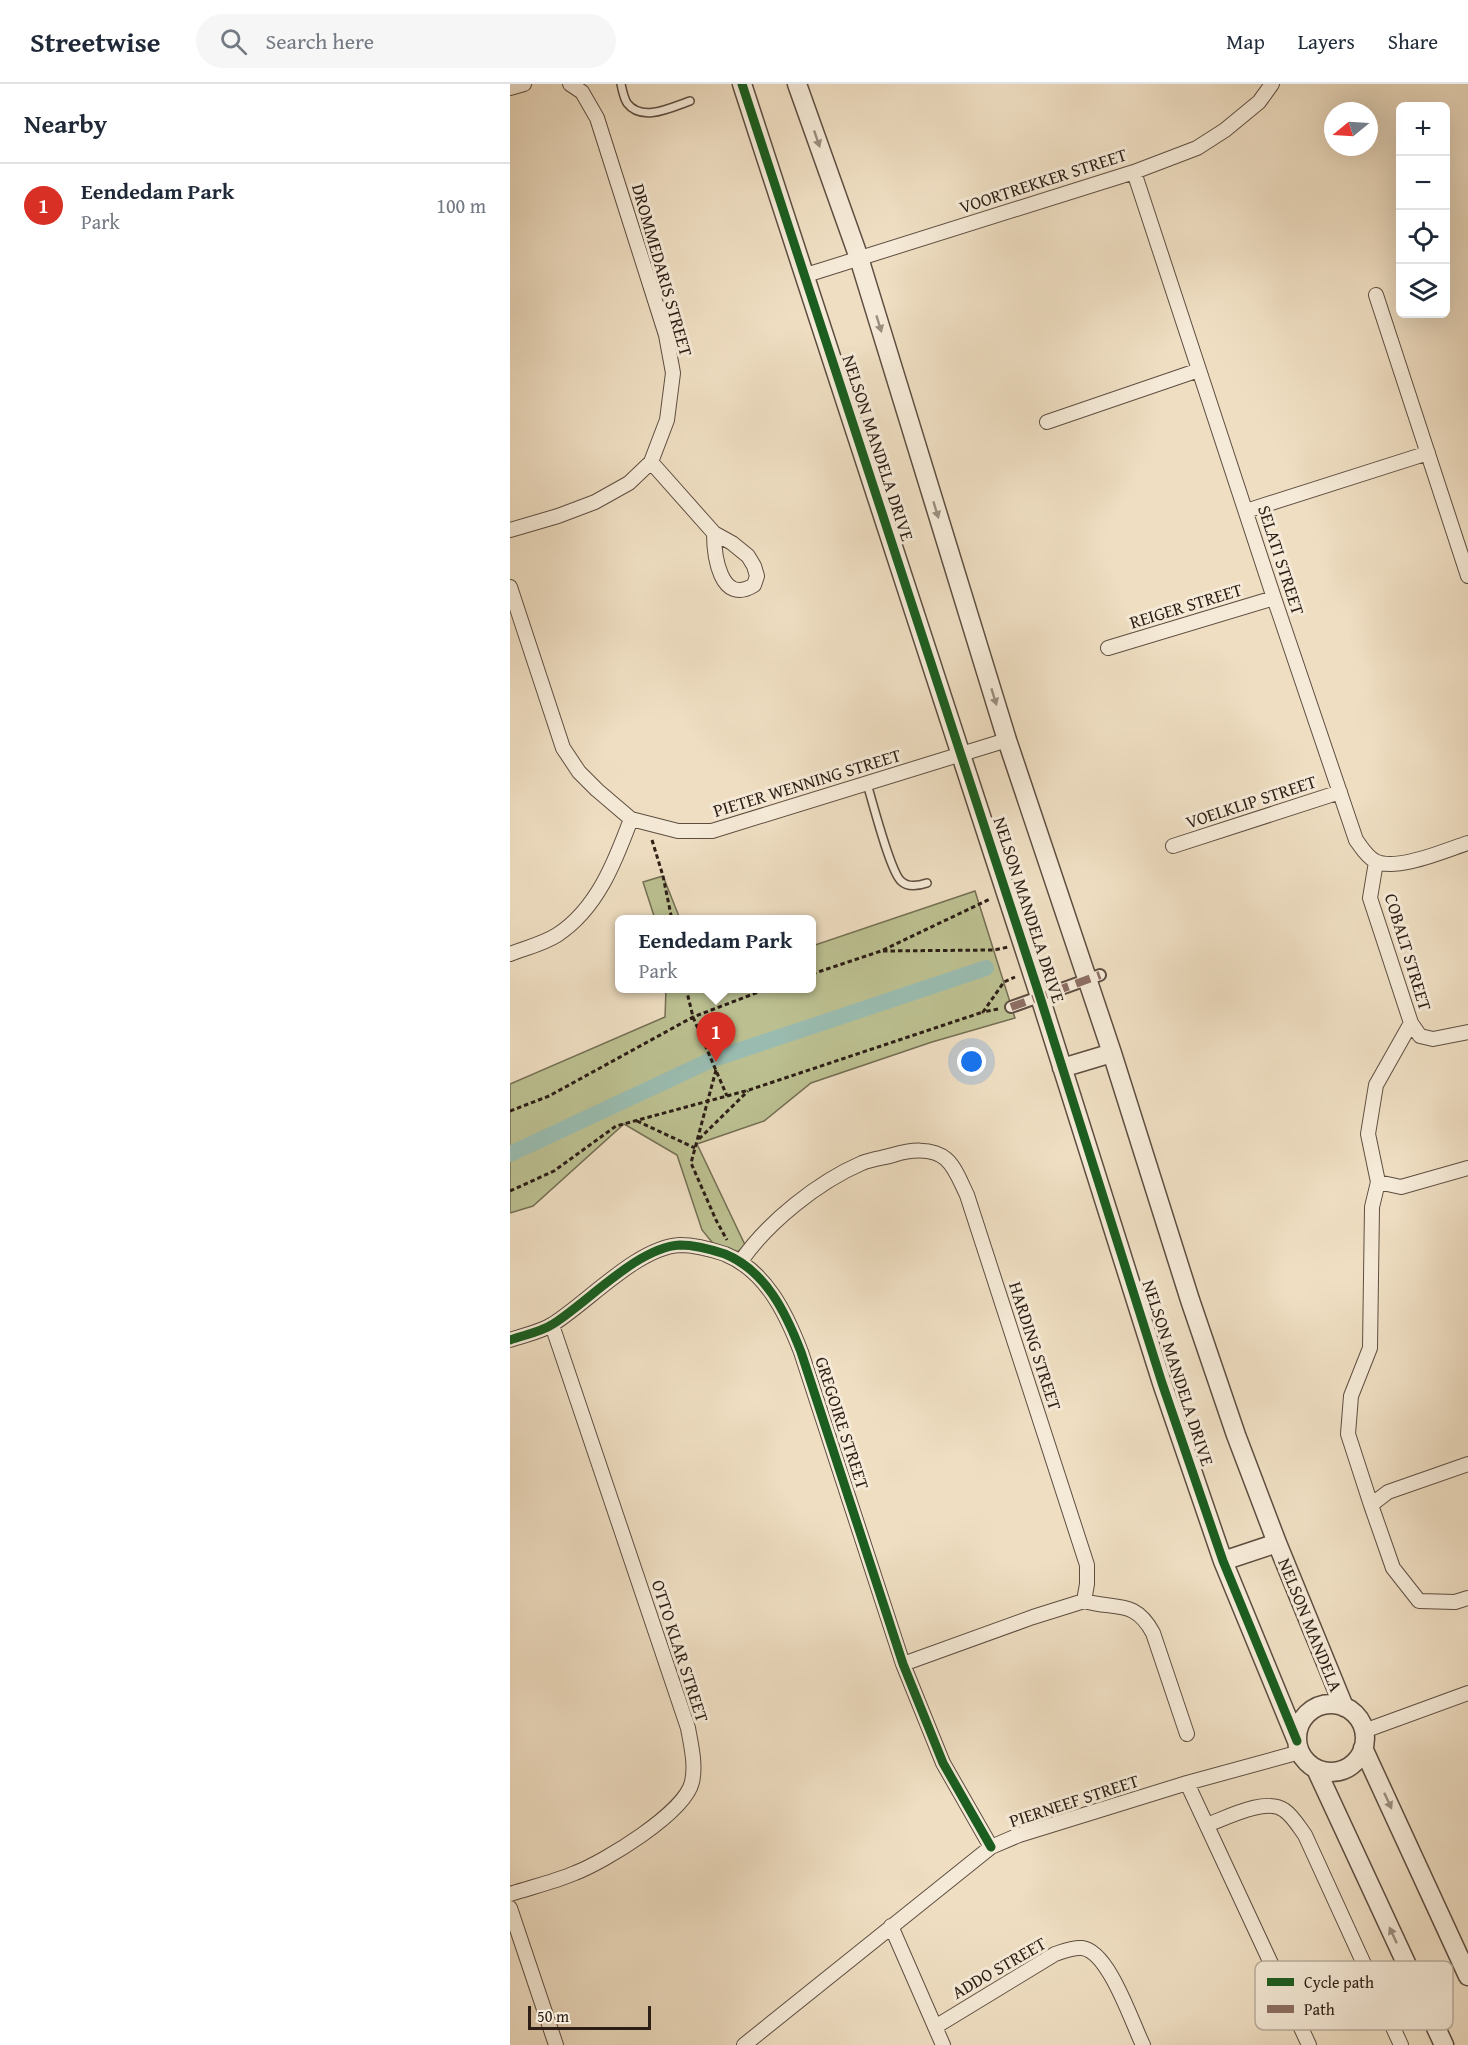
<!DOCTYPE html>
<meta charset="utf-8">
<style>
:root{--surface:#fff;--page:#f6f6f7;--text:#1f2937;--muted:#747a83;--line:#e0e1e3;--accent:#d93025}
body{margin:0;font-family:"Gentium Book Plus",serif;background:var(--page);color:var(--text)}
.controls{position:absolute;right:18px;top:18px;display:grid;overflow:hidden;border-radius:9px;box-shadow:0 6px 24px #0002}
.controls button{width:54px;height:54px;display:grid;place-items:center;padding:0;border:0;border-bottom:2px solid var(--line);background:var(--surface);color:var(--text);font:30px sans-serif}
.compass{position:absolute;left:814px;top:18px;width:54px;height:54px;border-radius:50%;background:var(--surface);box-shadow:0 6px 24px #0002;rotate:252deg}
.scale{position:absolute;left:18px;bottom:15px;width:123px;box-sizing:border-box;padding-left:6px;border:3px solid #2d1e16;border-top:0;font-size:16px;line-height:21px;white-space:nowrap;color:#2d1e16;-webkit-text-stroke:4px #f5ead7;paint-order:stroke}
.you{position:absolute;left:462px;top:978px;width:21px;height:21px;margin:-15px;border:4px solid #fff;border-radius:50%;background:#1a73e8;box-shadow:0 0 0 9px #1a73e833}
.badge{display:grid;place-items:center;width:39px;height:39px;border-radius:50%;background:var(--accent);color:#fff;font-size:20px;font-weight:700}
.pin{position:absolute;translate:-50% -50px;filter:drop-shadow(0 2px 3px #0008)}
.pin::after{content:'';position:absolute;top:32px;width:21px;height:18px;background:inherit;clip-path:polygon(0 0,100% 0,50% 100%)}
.popup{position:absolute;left:105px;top:831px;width:201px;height:78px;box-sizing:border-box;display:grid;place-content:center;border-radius:9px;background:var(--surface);filter:drop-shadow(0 2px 4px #0005);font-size:20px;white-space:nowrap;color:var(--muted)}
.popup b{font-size:22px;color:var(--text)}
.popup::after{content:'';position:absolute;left:50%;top:100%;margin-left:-12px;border:12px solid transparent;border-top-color:var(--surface)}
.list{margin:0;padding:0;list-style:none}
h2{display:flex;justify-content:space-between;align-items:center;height:78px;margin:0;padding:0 24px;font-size:26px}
h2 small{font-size:20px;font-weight:400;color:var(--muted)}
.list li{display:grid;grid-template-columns:39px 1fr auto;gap:18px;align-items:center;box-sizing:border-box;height:84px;padding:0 24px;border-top:2px solid var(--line)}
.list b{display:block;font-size:22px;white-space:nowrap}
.list p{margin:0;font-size:20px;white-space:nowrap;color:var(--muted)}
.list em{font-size:20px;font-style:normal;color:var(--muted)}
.icon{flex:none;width:33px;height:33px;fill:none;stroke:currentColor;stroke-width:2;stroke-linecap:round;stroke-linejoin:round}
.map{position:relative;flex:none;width:958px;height:1961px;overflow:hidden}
header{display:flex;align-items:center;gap:36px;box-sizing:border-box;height:84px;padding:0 30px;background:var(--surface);border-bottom:2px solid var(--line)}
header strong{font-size:28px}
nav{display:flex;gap:33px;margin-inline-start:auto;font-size:21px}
.search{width:420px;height:54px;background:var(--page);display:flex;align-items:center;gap:15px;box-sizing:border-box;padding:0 21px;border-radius:33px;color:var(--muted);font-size:22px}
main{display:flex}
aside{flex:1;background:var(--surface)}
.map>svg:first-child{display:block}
</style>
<header>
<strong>Streetwise</strong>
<div class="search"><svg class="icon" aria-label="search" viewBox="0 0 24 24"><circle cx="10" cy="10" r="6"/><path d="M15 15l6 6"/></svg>Search here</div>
<nav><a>Map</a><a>Layers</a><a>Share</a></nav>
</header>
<main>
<aside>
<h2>Nearby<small></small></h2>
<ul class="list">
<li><span class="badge">1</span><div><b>Eendedam Park</b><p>Park</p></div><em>100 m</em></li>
</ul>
</aside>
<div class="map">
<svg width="958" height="1961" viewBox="0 0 958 1961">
<rect width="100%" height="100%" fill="#efdec2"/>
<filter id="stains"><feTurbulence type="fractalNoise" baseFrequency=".00333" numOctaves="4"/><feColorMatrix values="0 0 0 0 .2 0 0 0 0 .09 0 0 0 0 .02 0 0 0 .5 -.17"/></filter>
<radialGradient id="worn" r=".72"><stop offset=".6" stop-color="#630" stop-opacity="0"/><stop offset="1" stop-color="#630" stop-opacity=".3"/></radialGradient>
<path fill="#bcc091" stroke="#746f54" stroke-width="1.5" d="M153,792L170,835H145L133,798Z
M465,807L505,934L422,958L301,999L254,1037L187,1060L236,1163L215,1174L192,1146L167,1071L114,1040L23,1122L0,1129V1000L155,933L156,905L302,904V862Z"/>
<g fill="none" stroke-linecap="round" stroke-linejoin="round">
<path stroke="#9abcb0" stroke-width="16" d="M0,1070L201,976L476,884"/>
<defs>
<path id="service" d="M111,0C112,5 114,14 117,19C132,39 162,23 180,17
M357,700C363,719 380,787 391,797C398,804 408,802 417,799"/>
<path id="pedestrian" d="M501,923L590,891"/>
<path id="minor" d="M0,4L14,0
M624,88L764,514L846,756C852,764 856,772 865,777C886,788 936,766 958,759
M293,192L624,88L687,64L715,46L749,18L762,0
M866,211L958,492
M537,338L689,286
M141,378L204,449L222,459L238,472L244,482L247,492L244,501C210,522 204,471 204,449
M736,427L918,369
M0,446L48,432L85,418L119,399L141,378L157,336L163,289L156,251L87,34L72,8L60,0
M0,503L53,664L69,688L87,706L121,735L168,747H202L497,656
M598,564L764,514
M663,762L830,708
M866,778L860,814L901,939L910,952L923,955L958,948
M0,870C15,864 33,860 47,851C87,825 105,778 121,735
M868,1098L891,1103L958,1084
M231,1177C258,1138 308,1098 352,1079C362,1075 373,1074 383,1071C399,1066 422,1063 436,1075C446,1084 451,1099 457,1111L577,1481V1500L574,1517L523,1533L393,1580
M0,1256C14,1251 31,1248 43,1240C78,1218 128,1163 170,1161C186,1161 200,1165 215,1170C256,1187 276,1229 291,1268L393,1580L433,1679L481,1763
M958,1380L878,1408L861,1421L883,1484L909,1517L945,1518L958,1514
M861,1421L838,1350L841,1312L860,1264L862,1123L868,1098L858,1050L866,1001L901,939
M574,1517C606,1526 625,1515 643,1549L677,1650
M854,1647L958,1609
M677,1699L799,1961
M697,1741C716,1734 756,1713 774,1726C783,1732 789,1743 795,1751L891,1961
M0,1810C22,1803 44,1798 65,1789C94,1778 175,1729 182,1698C186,1681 181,1661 178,1644L42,1241
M0,1824L46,1961
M381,1842L433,1961
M425,1943L545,1870C554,1867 563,1863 572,1864C599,1867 622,1939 633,1961
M234,1961L481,1763L509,1751L677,1699L790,1668"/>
<path id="tertiary" d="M232,0L530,913L652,1299L713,1477L787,1657
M287,0L349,174L497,656L602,969L680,1216L726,1351L767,1459L834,1623
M552,984L602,969
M713,1477L767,1459
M787 1654a34 34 0 1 1 68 0a34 34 0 1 1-68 0Z
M853,1664L958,1892
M806,1685L934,1961"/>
</defs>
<use href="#service" stroke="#5e4e41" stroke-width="10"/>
<use href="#pedestrian" stroke="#5e4e41" stroke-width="14"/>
<use href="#minor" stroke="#5e4e41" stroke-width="16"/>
<use href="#tertiary" stroke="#5e4e41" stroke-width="21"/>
<path stroke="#2d1e16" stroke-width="3" stroke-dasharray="4.5 3" stroke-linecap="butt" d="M142,756L153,792L162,836
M373,867L484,866L498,863
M302,890L371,867L480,815
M176,904L183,933L217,1012
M488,925L473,928L494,898L505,893
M206,986L181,1079L206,1136L217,1156
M0,1027L39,1012L183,933L259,904
M127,1037L185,1064
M189,1055L238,1007
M0,1107L44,1087L106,1042L239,1006L473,928"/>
<use href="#service" stroke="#f5ead7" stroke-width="7"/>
<use href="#pedestrian" stroke="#f5ead7" stroke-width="10"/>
<use href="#minor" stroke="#f5ead7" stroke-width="14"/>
<use href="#tertiary" stroke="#f5ead7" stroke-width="18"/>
<path stroke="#8d6e63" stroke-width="8" stroke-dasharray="15 8" stroke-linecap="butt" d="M501,923L590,891"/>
<defs>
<path id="cycleway" d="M232,0L530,913L652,1299L713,1477L787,1657
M0,1256C14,1251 31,1248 43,1240C78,1218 128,1163 170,1161C186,1161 200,1165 215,1170C256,1187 276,1229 291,1268L393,1580L433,1679L481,1763"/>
</defs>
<use href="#cycleway" stroke="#f5ead7" stroke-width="13"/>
<use href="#cycleway" stroke="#1b5e20" stroke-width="9"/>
</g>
<defs><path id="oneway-solid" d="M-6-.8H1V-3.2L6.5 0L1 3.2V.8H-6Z" transform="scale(1.5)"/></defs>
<g fill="#9b8e80">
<use href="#oneway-solid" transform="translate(307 55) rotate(71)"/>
<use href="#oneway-solid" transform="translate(369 240) rotate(73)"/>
<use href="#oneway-solid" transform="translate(426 426) rotate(73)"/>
<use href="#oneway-solid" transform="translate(484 613) rotate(73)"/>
<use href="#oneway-solid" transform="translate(878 1717) rotate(65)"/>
<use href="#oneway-solid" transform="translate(883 1851) rotate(-115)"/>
</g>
<g text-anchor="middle" stroke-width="6" stroke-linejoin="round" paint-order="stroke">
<g font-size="18" fill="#2d1e16" stroke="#f5ead7">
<text transform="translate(533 97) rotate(-18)" y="6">VOORTREKKER STREET</text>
<text transform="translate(152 186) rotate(74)" y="6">DROMMEDARIS STREET</text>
<text transform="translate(368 364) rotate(72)" y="6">NELSON MANDELA DRIVE</text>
<text transform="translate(771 476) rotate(72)" y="6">SELATI STREET</text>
<text transform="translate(676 522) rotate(-17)" y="6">REIGER STREET</text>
<text transform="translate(297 699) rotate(-17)" y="6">PIETER WENNING STREET</text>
<text transform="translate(741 718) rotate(-18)" y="6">VOELKLIP STREET</text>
<text transform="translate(519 826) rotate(72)" y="6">NELSON MANDELA DRIVE</text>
<text transform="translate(898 868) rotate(73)" y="6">COBALT STREET</text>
<text transform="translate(525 1262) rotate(72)" y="6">HARDING STREET</text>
<text transform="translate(668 1289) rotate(72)" y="6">NELSON MANDELA DRIVE</text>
<text transform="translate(332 1339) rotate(72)" y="6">GREGOIRE STREET</text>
<text transform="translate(800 1541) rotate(68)" y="6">NELSON MANDELA</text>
<text transform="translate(170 1567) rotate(72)" y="6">OTTO KLAR STREET</text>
<text transform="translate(564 1717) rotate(-18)" y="6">PIERNEEF STREET</text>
<text transform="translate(489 1884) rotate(-30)" y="6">ADDO STREET</text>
</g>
</g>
<rect x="745" y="1877" width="198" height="69" rx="9" fill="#f5ead7" stroke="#b9ad9d" stroke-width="1.5"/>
<rect x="757" y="1894" width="27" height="8" fill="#1b5e20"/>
<rect x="757" y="1921" width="27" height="8" fill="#8d6e63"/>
<g font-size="16" fill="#2d1e16">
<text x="794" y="1904">Cycle path</text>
<text x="794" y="1931">Path</text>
</g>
<rect width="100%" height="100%" filter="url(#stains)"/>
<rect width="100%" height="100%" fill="url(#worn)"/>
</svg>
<div class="controls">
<button>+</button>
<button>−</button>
<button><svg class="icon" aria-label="locate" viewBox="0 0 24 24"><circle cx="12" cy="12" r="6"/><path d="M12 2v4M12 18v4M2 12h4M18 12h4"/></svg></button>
<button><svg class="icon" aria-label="layers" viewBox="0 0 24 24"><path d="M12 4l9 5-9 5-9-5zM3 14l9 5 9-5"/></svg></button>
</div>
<svg class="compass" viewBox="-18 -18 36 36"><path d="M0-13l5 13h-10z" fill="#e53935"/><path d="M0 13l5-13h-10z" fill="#747a83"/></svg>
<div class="scale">50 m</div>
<div class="you"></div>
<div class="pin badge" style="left:206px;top:978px">1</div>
<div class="popup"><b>Eendedam Park</b>Park</div>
</div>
</main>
